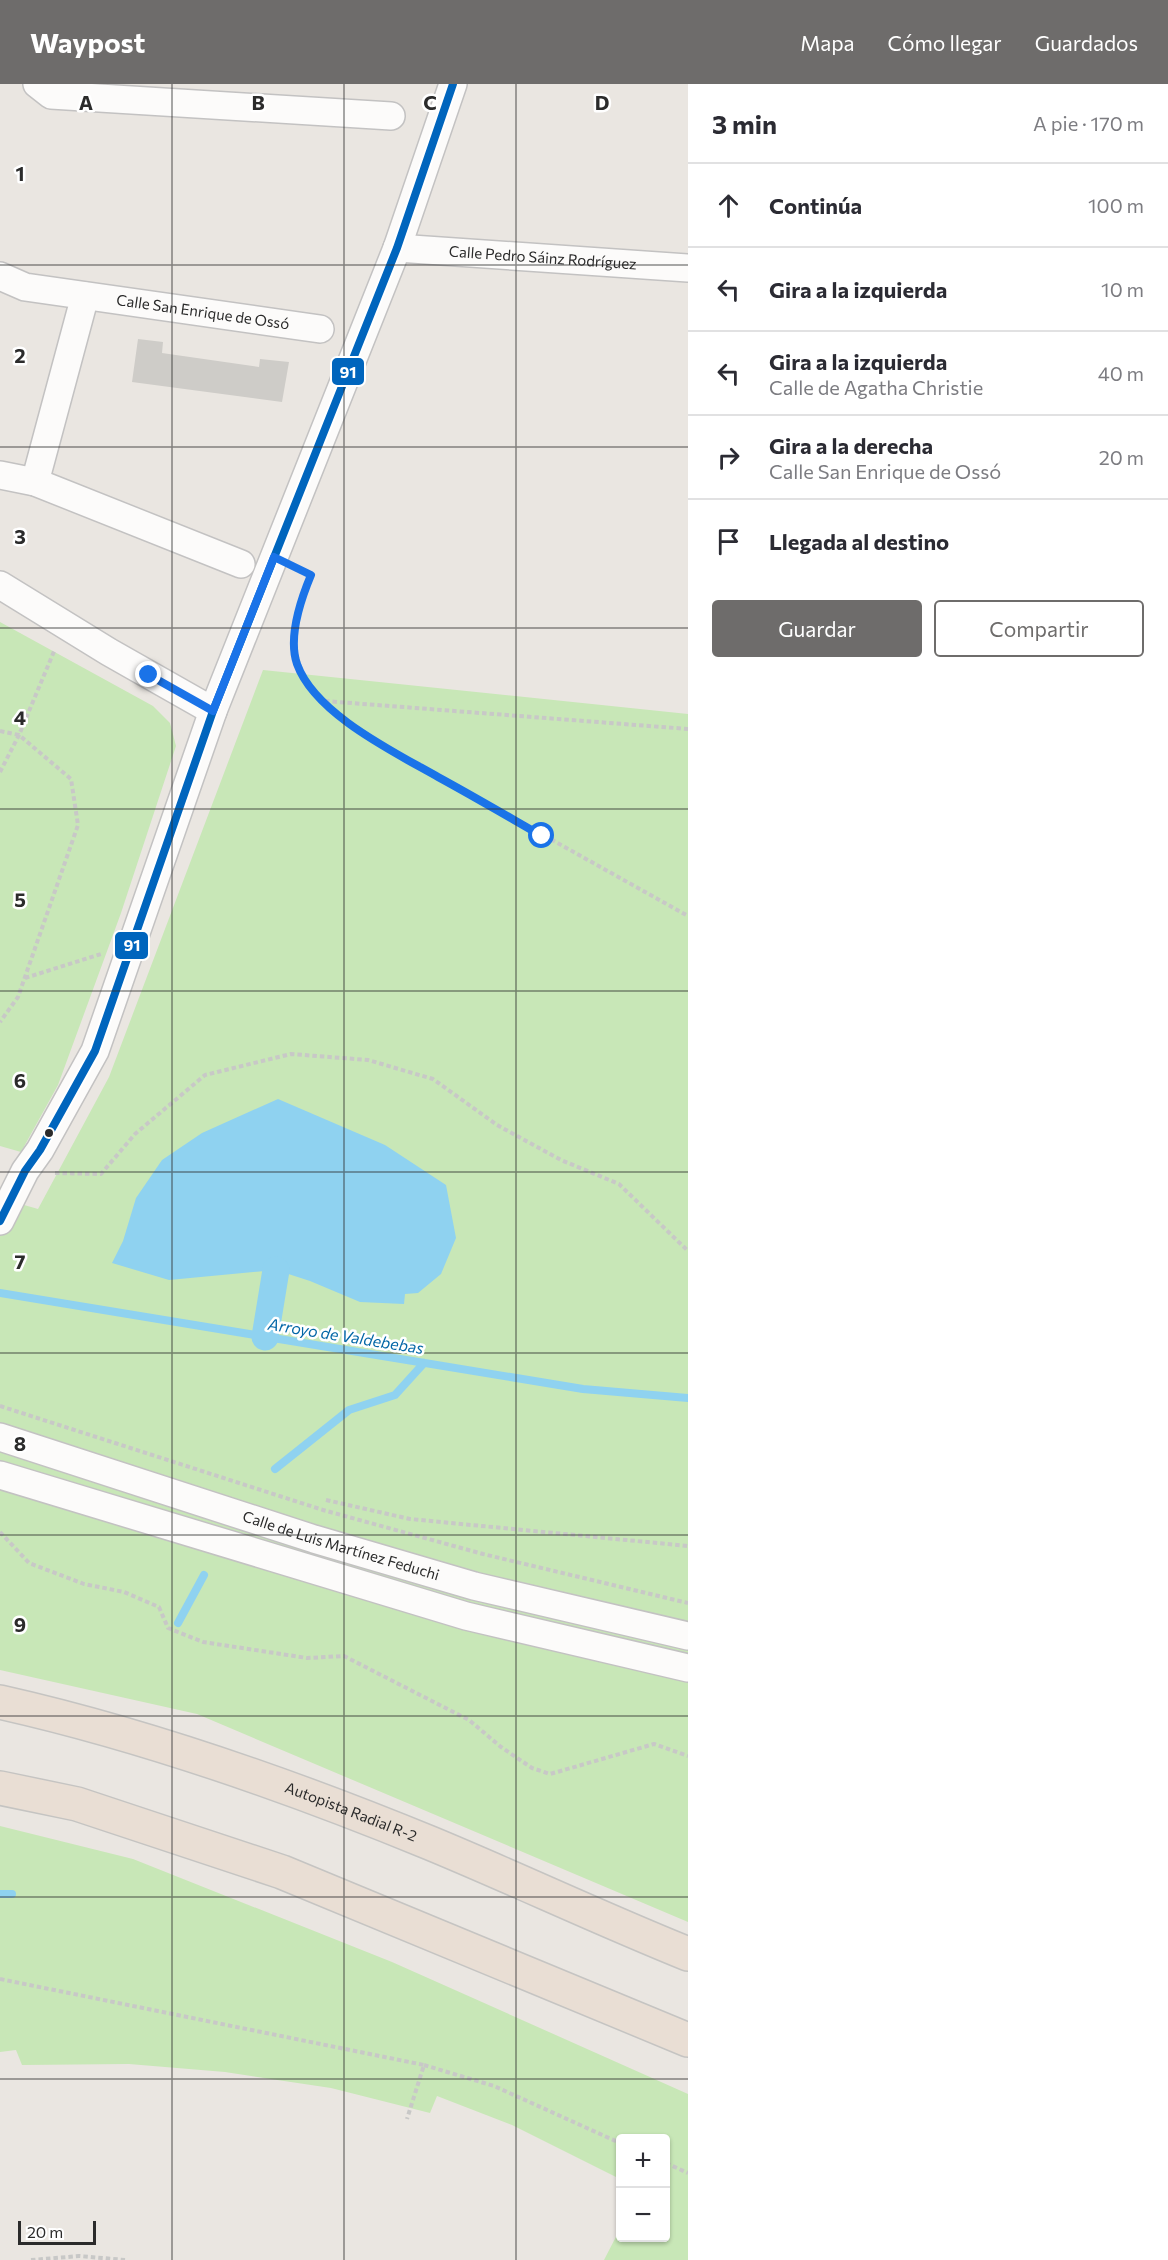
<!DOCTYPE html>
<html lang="es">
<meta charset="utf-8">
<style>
:root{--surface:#fff;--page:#f2f2f3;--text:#2b2b33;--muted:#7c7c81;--line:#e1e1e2;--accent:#6e6c6b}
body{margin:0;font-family:Commissioner,sans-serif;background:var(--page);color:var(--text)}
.controls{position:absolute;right:18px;bottom:18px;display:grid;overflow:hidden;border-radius:6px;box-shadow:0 2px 4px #0004}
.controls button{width:54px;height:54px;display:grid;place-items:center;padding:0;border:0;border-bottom:2px solid var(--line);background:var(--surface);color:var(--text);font:30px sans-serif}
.scale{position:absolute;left:18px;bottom:15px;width:78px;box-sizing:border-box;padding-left:6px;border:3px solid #2b2b2b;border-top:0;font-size:16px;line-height:21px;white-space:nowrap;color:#2b2b2b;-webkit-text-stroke:4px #fff;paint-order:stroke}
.stop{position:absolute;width:18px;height:18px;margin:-14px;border:4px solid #1a73e8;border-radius:50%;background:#fff}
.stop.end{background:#1a73e8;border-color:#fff;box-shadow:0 2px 6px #0008}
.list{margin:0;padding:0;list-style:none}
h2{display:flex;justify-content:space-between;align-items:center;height:78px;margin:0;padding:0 24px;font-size:26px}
h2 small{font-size:20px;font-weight:400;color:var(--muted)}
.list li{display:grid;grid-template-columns:39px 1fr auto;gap:18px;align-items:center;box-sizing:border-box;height:84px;padding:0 24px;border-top:2px solid var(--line)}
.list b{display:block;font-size:22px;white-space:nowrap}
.list p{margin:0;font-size:20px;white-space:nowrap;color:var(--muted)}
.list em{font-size:20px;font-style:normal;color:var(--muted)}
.actions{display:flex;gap:12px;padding:18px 24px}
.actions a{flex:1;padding:14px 0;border:2px solid var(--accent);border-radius:6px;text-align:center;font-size:21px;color:var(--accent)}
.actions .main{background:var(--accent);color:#fff}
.icon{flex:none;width:33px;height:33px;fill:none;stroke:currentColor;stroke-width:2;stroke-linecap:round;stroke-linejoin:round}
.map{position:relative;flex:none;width:688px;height:2176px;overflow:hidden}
header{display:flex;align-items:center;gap:36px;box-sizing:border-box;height:84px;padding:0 30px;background:var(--accent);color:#fff}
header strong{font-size:28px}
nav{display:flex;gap:33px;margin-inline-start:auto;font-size:21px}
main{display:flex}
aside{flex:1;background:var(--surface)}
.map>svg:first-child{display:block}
</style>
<header>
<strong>Waypost</strong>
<nav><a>Mapa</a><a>Cómo llegar</a><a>Guardados</a></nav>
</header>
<main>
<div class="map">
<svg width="688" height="2176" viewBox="0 0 688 2176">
<rect width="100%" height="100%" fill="#eae6e1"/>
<path fill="#c8e7b7" d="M0,538L153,622L170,639L176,662L121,829L58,1001L21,1068L0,1062Z
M263,586L688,630V1838L197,1630L0,1586V1114L38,1125L109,993Z
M0,1742L133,1775L392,1878L688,2010V2176H604L620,2145V2154H666V2054H620V2095L512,2041L437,2012L430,2029L331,2004L225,1988L129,1980L22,1981L16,1966L0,1968Z"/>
<path fill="#8fd2f0" d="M278,1015L385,1061L446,1101L456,1154L441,1190L418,1209L405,1210L404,1220L360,1218L310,1197L276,1186L169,1196L112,1179L123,1157L136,1114L162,1076L202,1049Z"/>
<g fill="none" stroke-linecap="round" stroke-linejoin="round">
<path stroke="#8fd2f0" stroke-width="8" d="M0,1209L583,1305L688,1314
M275,1385L349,1326L395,1311L424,1279
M178,1539L204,1491
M0,1810H12"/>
<path stroke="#8fd2f0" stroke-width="27" d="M265,1253L276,1186"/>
</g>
<path fill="#ceccc8" d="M138,255L163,258L162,269L259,283L260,275L289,278L282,318L132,298Z"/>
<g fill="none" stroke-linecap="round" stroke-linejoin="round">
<defs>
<g id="minor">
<path d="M37,0L51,11L391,32"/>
<path id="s1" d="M397,164L688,184"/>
<path id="s2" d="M0,192L25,203L320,245"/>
<path d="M0,391L35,398L241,480"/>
<path d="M35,398L85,212"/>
<path d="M0,501L109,568L213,627"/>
<path d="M0,1137L25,1087L40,1066L95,967L213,627L397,164L453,0"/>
<path id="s3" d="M0,1353L314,1455L474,1502L688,1552"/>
<path d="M0,1391L466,1532L688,1584"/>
</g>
<g id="highway">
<path id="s4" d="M0,1618C147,1651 291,1702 430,1759C517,1795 601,1835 688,1870"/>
<path d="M0,1704L77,1720L282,1788L688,1956"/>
</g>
</defs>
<use href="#minor" stroke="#c3c2c2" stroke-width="30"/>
<use href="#highway" stroke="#c5c4c2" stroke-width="36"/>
<path stroke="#c8c8c7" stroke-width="4" stroke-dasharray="4.5 3" stroke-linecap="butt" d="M297,483L311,491C294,531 285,573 315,609C327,624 346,636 361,649L688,832
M325,617L688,645
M0,647L19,651L71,695L78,741L18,913L0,938
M0,688L19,651L55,565
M25,894L101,870
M55,1089L101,1090L135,1050L205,991L291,970L368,976L433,995L497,1041L561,1076L619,1100L688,1167
M0,1322L323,1426L483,1470L688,1519
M326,1416L410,1435L688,1462
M0,1448L29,1479L84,1500L124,1508L159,1523L168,1544L203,1558L307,1574L344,1572L469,1636L501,1663L532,1684L550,1690L654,1660L688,1672
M0,1895L424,1981L407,2035
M424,1981L494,2002L620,2059
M666,2079L688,2089
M31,2176L79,2172L125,2176"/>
<use href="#minor" stroke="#fcfbfa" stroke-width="27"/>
<use href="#highway" stroke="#e9ded4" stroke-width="33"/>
<defs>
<path id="bus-1" d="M0,1137L25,1087L40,1066L95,967L213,627L397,164L453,0"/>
</defs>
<use href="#bus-1" stroke="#fff" stroke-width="12"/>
<use href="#bus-1" stroke="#0065bd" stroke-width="8"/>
</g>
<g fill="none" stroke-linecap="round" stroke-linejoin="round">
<path stroke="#1a73e8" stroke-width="8" d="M149,591L213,627L274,473L311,491C301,515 288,554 297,580C315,630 394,668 438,693C473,712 507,732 542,752"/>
</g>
<path fill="none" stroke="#2b2b2b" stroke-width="1.5" stroke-opacity="0.55" d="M172,0V2176M344,0V2176M516,0V2176M0,181H688M0,363H688M0,544H688M0,725H688M0,907H688M0,1088H688M0,1269H688M0,1451H688M0,1632H688M0,1813H688M0,1995H688"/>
<circle fill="#2b2b2b" stroke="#fff" stroke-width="2" cx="49" cy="1049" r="5"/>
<g text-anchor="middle" stroke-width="5" stroke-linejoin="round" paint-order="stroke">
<g font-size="15" fill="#2b2b2b" stroke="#fff">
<text dy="5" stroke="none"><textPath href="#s1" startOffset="146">Calle Pedro Sáinz Rodríguez</textPath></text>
<text dy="5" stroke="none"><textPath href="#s2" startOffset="207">Calle San Enrique de Ossó</textPath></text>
<text dy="5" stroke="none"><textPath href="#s3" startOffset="358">Calle de Luis Martínez Feduchi</textPath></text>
<text dy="5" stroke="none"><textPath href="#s4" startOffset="368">Autopista Radial R-2</textPath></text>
</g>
<g font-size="16" font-style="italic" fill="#0467a7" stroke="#fff">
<text transform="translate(346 1252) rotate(9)" y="6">Arroyo de Valdebebas</text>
</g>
</g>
<g font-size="20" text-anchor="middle" font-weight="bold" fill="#2b2b2b" stroke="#fff" stroke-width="5" stroke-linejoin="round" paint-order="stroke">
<text x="86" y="26">A</text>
<text x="258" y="26">B</text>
<text x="430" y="26">C</text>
<text x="602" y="26">D</text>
<text x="20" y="97">1</text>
<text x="20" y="279">2</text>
<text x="20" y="460">3</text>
<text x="20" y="641">4</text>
<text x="20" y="823">5</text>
<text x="20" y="1004">6</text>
<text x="20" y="1185">7</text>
<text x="20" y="1367">8</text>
<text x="20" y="1548">9</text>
</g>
<g stroke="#fff" stroke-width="2">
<rect x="331" y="273" width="34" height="29" rx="6" fill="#0065bd"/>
<rect x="114" y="847" width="35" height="29" rx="6" fill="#0065bd"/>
</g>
<g font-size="16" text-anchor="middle" font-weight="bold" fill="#fff">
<text x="348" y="294">91</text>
<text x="132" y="867">91</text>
</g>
</svg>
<div class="controls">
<button>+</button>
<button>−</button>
</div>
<div class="scale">20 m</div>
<div class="stop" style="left:542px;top:752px"></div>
<div class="stop end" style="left:149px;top:591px"></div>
</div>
<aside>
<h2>3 min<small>A pie · 170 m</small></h2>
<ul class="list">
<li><svg class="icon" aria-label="ahead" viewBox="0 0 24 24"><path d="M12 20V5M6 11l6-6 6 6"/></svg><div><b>Continúa</b></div><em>100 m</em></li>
<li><svg class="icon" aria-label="left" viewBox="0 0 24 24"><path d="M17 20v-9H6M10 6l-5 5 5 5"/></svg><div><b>Gira a la izquierda</b></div><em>10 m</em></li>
<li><svg class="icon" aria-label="left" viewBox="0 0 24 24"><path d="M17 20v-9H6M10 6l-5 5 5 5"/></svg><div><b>Gira a la izquierda</b><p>Calle de Agatha Christie</p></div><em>40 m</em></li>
<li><svg class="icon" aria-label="right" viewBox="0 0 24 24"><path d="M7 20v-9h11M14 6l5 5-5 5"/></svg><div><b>Gira a la derecha</b><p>Calle San Enrique de Ossó</p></div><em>20 m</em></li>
<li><svg class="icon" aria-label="arrive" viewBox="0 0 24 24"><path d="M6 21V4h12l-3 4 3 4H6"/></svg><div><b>Llegada al destino</b></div></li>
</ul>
<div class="actions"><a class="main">Guardar</a><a>Compartir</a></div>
</aside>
</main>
